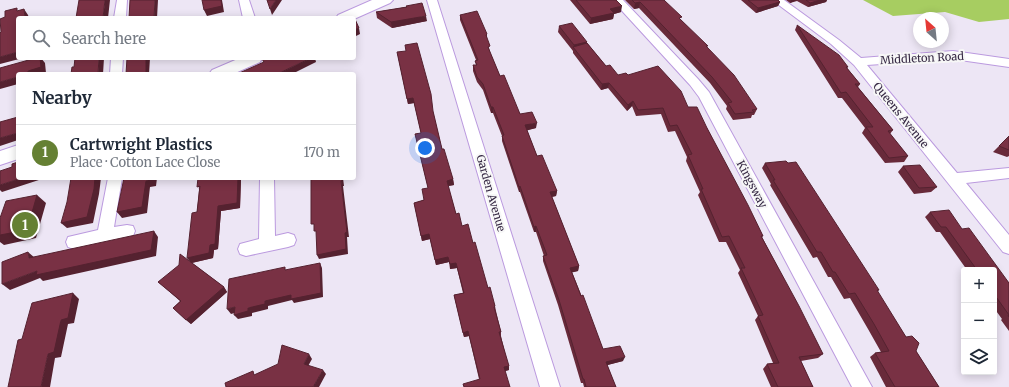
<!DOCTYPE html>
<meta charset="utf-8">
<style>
:root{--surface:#fff;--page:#f2f2f3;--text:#1f2937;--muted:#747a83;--line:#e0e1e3;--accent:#658033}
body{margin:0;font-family:Merriweather,serif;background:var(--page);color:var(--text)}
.controls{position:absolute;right:12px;bottom:12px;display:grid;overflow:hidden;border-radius:4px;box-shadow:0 2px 10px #0003}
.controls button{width:36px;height:36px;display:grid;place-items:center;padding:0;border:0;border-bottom:1px solid var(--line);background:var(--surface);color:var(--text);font:20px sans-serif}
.compass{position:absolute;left:913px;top:12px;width:36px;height:36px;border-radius:50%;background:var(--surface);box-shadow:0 2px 10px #0003;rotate:333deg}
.you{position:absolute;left:425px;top:148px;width:14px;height:14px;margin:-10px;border:3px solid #fff;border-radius:50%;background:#1a73e8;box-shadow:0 0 0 6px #1a73e833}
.badge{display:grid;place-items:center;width:26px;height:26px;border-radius:50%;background:var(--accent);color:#fff;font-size:13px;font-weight:700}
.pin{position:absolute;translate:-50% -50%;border:2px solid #fff;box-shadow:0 1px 4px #0006}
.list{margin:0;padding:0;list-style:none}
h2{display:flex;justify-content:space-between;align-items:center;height:52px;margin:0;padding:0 16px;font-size:17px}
h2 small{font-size:13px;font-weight:400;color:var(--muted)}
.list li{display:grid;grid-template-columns:26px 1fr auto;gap:12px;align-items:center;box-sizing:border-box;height:56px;padding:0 16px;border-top:1px solid var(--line)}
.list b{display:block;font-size:15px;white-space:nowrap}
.list p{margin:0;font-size:13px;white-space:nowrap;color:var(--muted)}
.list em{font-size:13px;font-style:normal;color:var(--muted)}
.icon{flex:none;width:22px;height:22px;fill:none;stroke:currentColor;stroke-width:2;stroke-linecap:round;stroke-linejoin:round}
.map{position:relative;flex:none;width:1009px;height:387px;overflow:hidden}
.search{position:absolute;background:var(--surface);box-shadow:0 2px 10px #0003;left:16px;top:16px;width:340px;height:44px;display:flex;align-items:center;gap:10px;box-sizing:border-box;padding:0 14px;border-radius:4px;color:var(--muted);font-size:15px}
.panel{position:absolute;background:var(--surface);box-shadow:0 2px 10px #0003;left:16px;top:72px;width:340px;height:108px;border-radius:4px}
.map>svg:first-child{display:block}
</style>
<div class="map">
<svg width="1009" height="387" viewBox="0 0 1009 387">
<rect width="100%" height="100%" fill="#ede6f5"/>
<path fill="#a7cd61" d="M863,0H1009V19L979,22L945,12L893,16Z"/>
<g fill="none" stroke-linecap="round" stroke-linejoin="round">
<defs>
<path id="street" d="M117,0H127L126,18H114Z
M239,0H249L255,18H243Z
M427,0H437L560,387H540Z
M612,0H623L698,79L709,92L872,387H852L699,97L690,85Z
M772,0H784L839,40L861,58L953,51L1009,59V67L953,59L867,65L957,173L1009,168V178L966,183L1009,235V254L1003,252L854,65L831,44Z
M111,58H123L122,74H110Z
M108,178H122L114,227L127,225L133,226L135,231L133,236L74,249L68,247L66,242L68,237L98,230Z
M260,178H274L275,236L288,233L294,235L296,240L294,245L288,247L246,256L240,254L238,249L240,244L259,239Z"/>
<path id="secondary" d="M372,0H393L390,3L354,19V18H336L338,15Z
M240,58H262L260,62L233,74H209L212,70Z
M18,145V159L0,165V151Z"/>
</defs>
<use href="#street" stroke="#bb9adf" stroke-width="2"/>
<use href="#secondary" stroke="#bb9adf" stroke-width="2"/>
<use href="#street" fill="#fff" fill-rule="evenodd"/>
<use href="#secondary" fill="#fff" fill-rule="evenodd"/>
</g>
<path fill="#682a3a" d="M570,0H616L621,12L614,14L613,19L590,24Z
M625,0H664L681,20L707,48L757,109L754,115H752L751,118L733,120L726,109L727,106L710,83L639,8L634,9Z
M741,0H778L780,2L778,6L756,13Z
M786,0H827L826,2L808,7L797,1L790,3Z
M406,7L427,21L392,28L377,18L376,12Z
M460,15L487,34V40L490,52L500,76L520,114L536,128L527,130L537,156L557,191L556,196L552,197L579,266L578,271L572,272L603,349L623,361L607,365L616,387H584L583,383H581L558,305L543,261V256H544L536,232H534L520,192H519L502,141V136L493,113H491L483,90L477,82L473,71V65H476L475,61L476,60L460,20Z
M797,25L848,67L847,68L860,84L858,87L893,130L890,134L908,156L904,162L885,163L862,133L865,128L842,98H838L795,30Z
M559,26L587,43L606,66L618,75H628L688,107L707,128L763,236L762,237L823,354L818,358L801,361L813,387H771L763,369L767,364L773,363L755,320L758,316L738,273L740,270L726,242H719L698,195L700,192L686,161L687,157L675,131L668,132L661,114L636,116L632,106L627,111L608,88L601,90L573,53V51L558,32Z
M397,52L433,112L442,149L453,179L454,185L448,186L456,214L462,226L473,243L488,288L495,306L496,311L501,332V336L509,370L479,379L469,336L464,337L455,300L454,295L463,293L457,268L450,269L449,262L436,265L430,239L422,241L414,203L424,200L428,188L415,134L421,133L414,103L408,104Z
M1009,136V156L1007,157L993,152Z
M765,163L879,290L877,292L906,337L916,351L939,387H886L870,357L875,353L881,352L868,329L850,298L844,299L831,277H828L817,257L813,258L770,185L771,184L762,168Z
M903,166L937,187L931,192L914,194L898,172Z
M198,178H241L240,208L221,211L218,249L214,250L213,258L192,263L224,287L227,292L191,324L173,308L180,301L163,286L158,282L190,262L197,212L199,190Z
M930,212L962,229L1009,283V331L1001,320L1002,319L994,308V270H967L940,232H936L925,217Z"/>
<path fill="#552230" d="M105,0H110L108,18H103Z
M155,0H158L157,18H154Z
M221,0H222L224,12L207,16L204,10Z
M276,0H282L272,15L270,9Z
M791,0H797L790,3Z
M820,0H827L826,2L808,7L810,3Z
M640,2L639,8L634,9L635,3Z
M780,2L778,6L756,13L758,8Z
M622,6L621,12L614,14L613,19L590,24L591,18L610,9Z
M24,9L28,15L29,18H25Z
M426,16L427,21L392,28L391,22Z
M359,28L360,34L354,37V30Z
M587,42L586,48L573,47L574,45Z
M18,52V58H23L0,64V57Z
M40,58H41L45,63L46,73L41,74H28V71Z
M99,58H104L103,74H98Z
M146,58H150L149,74H146Z
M311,58H315L316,62L292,74H277Z
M18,77V84L0,89V82Z
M609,83L608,88L601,90L602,84Z
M413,98L414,103L408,104L407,99Z
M633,101L632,106L627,111L628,105Z
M491,107H493V113H491Z
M537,123L536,128L525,131V125Z
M18,133V140L0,146V138Z
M22,178H45L2,192L0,190V185Z
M95,178H101L99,194L93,223L67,228L61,223Z
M152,178H157L156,186L150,187L147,213L122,218L117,212L146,181Z
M238,178H241L240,208L221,211L218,249L214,250L213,258L191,263L187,258L210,245L218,206Z
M342,178H343L344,186H343L349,237H347L348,254L319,259L317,255L345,233L341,181Z
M453,179L454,185L448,186L447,181Z
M520,186V192H519V187Z
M557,191L556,196L549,197L550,192Z
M37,195L46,203L36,238L4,245L0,242V235Z
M536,226V232H534V227Z
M154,231L158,237L156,256L43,281L40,278L10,290L2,284L37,271Z
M429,234L430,239L422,241L421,236Z
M28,252L35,258H29Z
M448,257L449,262L436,265L435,260Z
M320,263L322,268L323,297L294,303L292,300L268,306V309L252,313V316L238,319L234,315L248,308L265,301Z
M456,263L457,268L450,269V264Z
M579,266L578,271L570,273V268Z
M224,287L227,292L191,324L186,320Z
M73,293L79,299L74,323L68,324L61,357L55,358L50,387H41L48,354L61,320Z
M235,307L238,312L231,314L227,309Z
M468,331L469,336L464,337L463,333Z
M309,354L312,359L307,368L304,364Z
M625,357L623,361L604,366L606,362Z
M509,366V370L504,371V367Z
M323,370L326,374L319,387H313Z"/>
<path fill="#793144" stroke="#552230" d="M79,0H105L103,18H76Z
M130,0H155L154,18H129Z
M202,0H221L222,6L204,10Z
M267,0H276L270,9Z
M576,0H616L622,6L610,9L614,13L591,18Z
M632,0H664L682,17L679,18L708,46H706L734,75L757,109L752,110L754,112L735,114L728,103L732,102L712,77L640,2L635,3Z
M748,0H778L780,2L758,8Z
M806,0H820L810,3Z
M422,3L426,16L391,22L376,12L407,7L406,6Z
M17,8V11L24,9L25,18H18V52L0,57V33L1,32L0,19L5,17V11Z
M477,11L487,34L486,35L490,46L488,47L500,76L504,75L520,114L532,112L537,123L525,125L537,156L542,155L557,191L550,192L579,266L570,268L581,296L583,295L603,349L620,346L625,357L606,362L616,387H586L584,379H583L559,300L543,256L547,255L536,226L534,227L520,186L519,187L502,136L504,135L493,107H491L483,84L477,77L473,65H477L475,61L478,60L460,15Z
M354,17L359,28L354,30V18H353Z
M572,23L587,42L574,45L559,26Z
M797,25L839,55L848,67H846L860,84H855L893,130L888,131L908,156L889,158L866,127H873L846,92L841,93Z
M417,43L431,94L433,111L442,149H444L453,179L447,181L456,214L459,213L462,226L468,224L473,243L475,242L488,288L490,287L495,306L494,307L501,332H499L509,366L504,367L510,387H464L463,384L480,379L468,331L463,333L454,295L464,293L456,263L450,264L448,257L435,260L429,234L421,236L414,203L424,200L422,189L428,188L415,134L421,133L413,98L407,99L397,52L406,51L405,45Z
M587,43L606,66L610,65L618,75L626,73L628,75L658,66L681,91L688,107H697L707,128L748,205L763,236H761L799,306L823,354L799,357L813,387H778L767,364L779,363L758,316L763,315L741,268H745L729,236L722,237L701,189H703L688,155L692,154L677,125L670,126L663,108L638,110L633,101L628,105L609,83L602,84L573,47Z
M36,58H40L41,67L28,71V74H18V77L0,82V68Z
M75,58H99L98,74H71L72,67H74Z
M127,58H146V74H126Z
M265,58H311L277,74H237L264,62L262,59Z
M18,117V133L0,138V122Z
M1009,136V150L999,146Z
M786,161L788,163L796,162L879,290H877L906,337L912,336L919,343L916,351L939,387H895L875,353L889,351L874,324L855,293L849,294L835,272H833L821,252H817L773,180H775L765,163Z
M18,162V178H22L0,185V171L12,167V164Z
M920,165L937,187L919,188L903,166Z
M71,178H95L94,189L87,217L61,223L67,202Z
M124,178H152V180L146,181L142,207L117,212Z
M198,178H238L237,203L218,206L215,244L210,245L209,253L187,258L192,213L197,212L200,186L197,187Z
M311,178H342V181H341L347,232L345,233L346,249L317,255L316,231H314V224H311Z
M37,195L27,230L0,235V218L6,201Z
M949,210L962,229L969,228L1009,283V317L1008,315H1009L994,294V270H977L946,227H941L930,212Z
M154,231L151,250L36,275L37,271L2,284V262L28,252L29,258Z
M180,254L224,287L186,320L173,308L181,301L158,282L179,265Z
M320,263L321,293L291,299V295L265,301V304L248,308V311L234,315L235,307L227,309L229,279L285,267V270Z
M73,293L68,318L61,320L54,352L48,354L41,387H8L18,340L22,339L32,303Z
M282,345L309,354L304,364L323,370L313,387H226L225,383L253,371L254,375L278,364Z"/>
<g text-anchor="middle" stroke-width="4" stroke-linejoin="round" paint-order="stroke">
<g font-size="11" fill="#372a45" stroke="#f7f7f7">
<text transform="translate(922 58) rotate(-3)" y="4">Middleton Road</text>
<text transform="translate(901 115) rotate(51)" y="4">Queens Avenue</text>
<text transform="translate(752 184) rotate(62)" y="4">Kingsway</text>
<text transform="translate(491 193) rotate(74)" y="4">Garden Avenue</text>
</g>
</g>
</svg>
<div class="controls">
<button>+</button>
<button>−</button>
<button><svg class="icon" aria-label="layers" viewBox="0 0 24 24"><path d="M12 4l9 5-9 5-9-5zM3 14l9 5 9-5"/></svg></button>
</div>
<svg class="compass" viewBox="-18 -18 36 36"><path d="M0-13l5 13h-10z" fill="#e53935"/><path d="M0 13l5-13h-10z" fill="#747a83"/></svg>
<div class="you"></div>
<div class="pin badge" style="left:25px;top:225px">1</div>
<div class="search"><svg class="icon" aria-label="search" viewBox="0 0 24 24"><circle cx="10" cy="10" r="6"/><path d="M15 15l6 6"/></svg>Search here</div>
<section class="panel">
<h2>Nearby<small></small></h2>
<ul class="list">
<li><span class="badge">1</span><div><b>Cartwright Plastics</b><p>Place · Cotton Lace Close</p></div><em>170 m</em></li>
</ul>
</section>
</div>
